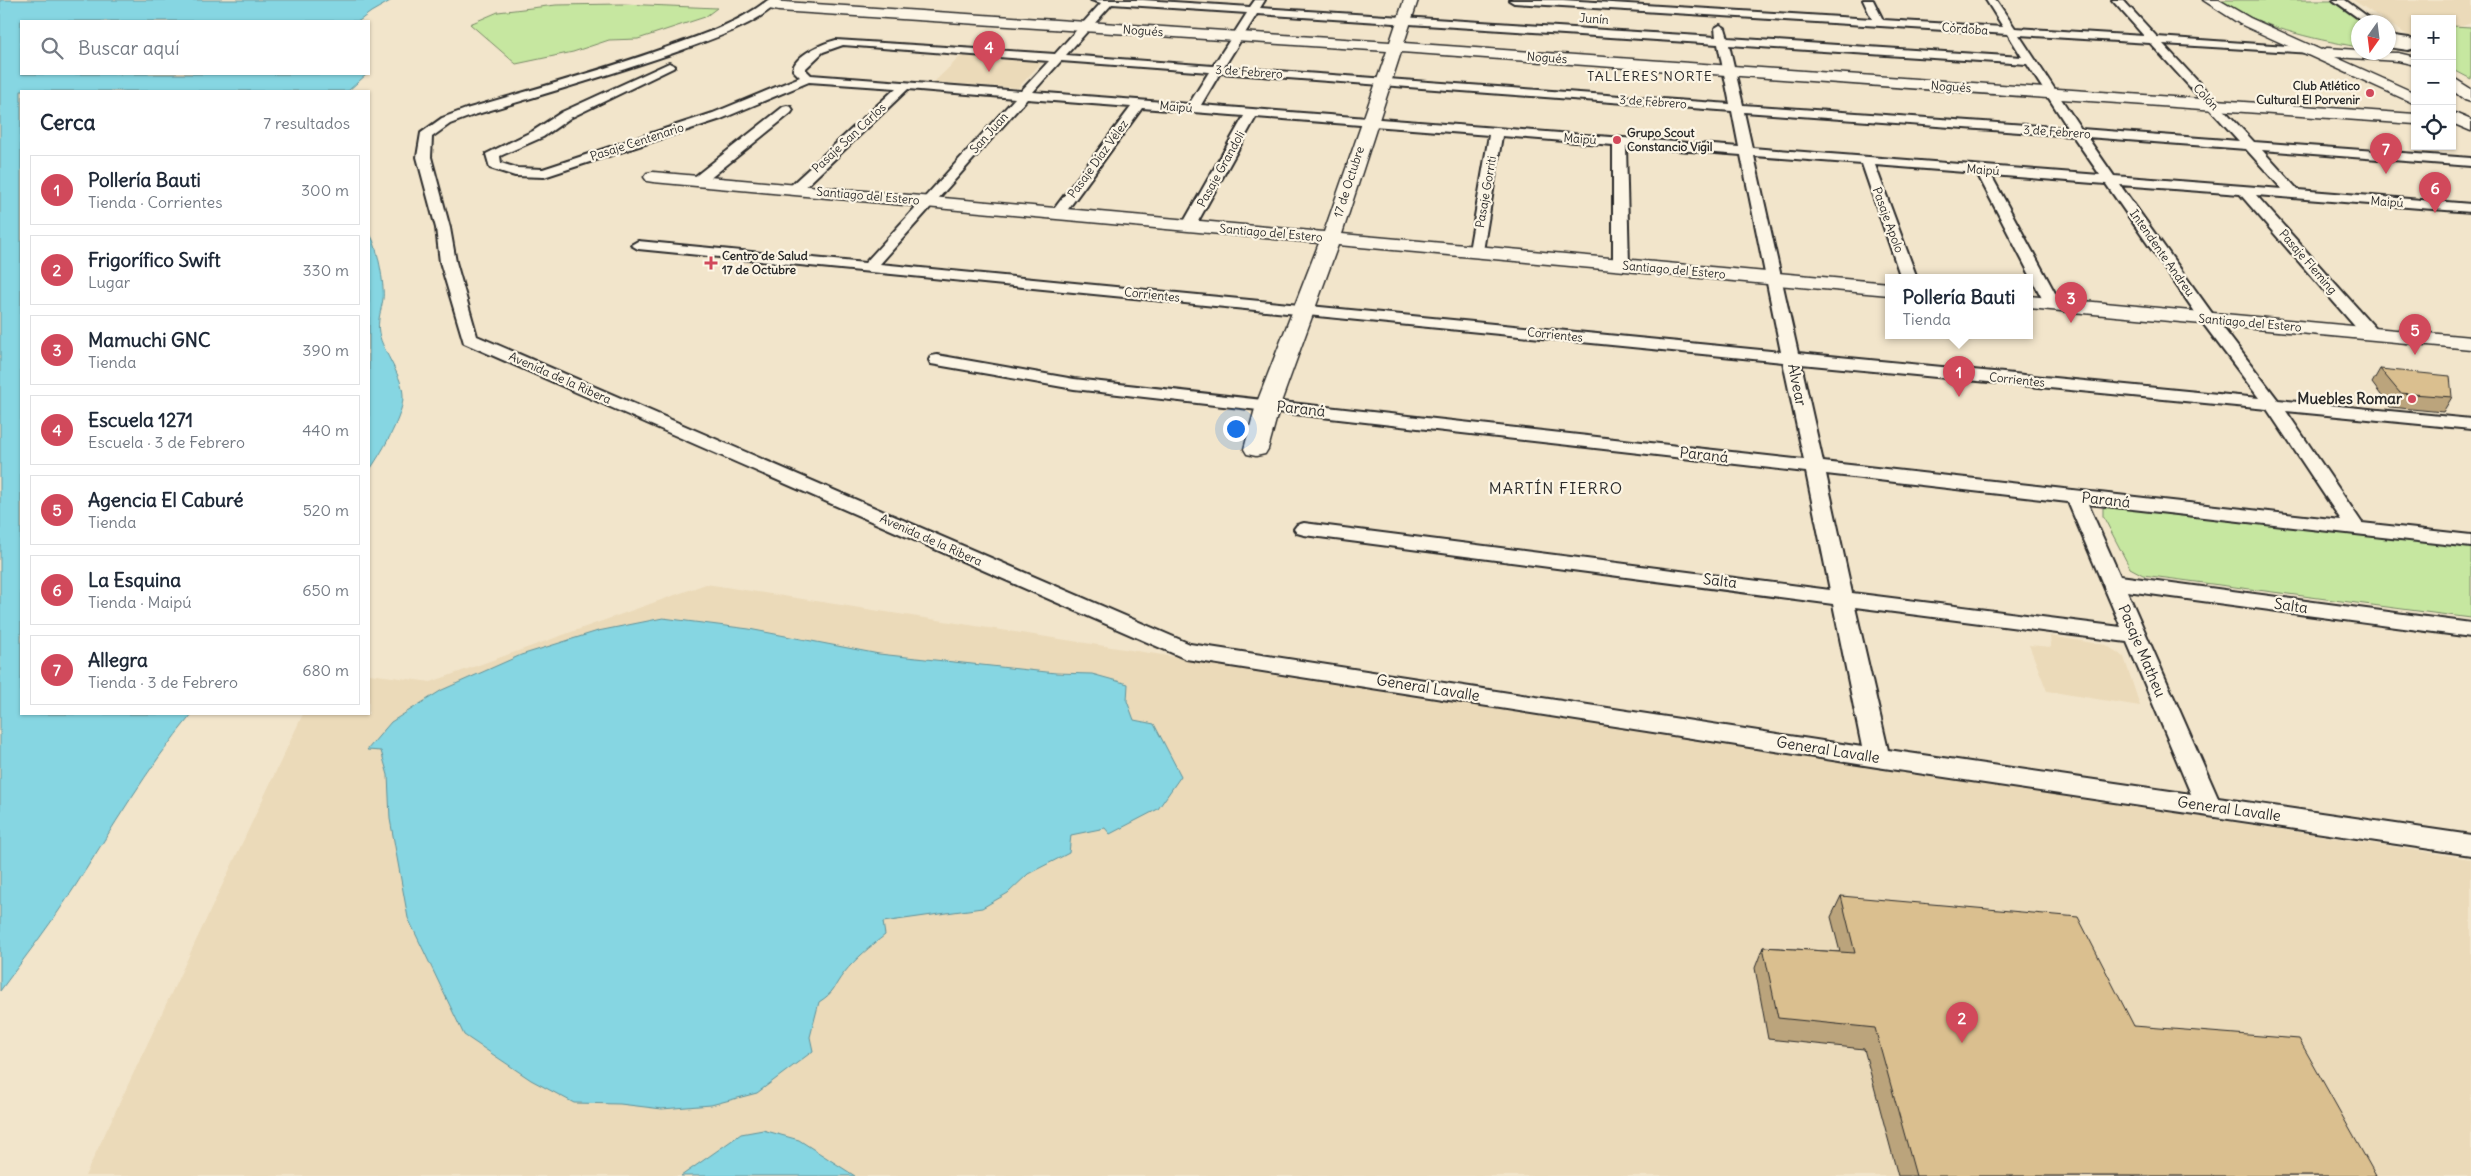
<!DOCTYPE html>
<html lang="es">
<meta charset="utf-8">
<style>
:root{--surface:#fff;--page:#f2f2f3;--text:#1f2937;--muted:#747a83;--line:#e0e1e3;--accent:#d1495b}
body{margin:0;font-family:Delius,sans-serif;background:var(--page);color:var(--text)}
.controls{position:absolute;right:15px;top:15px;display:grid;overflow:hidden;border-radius:0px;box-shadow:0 1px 4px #0004}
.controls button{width:45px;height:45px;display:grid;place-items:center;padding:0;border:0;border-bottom:1px solid var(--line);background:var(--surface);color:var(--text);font:25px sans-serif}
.compass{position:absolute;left:2351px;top:15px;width:45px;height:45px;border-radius:50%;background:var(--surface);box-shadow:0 1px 4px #0004;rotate:194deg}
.you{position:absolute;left:1235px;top:428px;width:18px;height:18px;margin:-12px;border:4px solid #fff;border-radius:50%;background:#1a73e8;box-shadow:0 0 0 8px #1a73e833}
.badge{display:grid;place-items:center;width:32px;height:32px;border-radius:50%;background:var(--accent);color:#fff;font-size:16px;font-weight:700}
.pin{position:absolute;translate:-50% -41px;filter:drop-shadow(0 1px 2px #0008)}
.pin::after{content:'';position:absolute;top:26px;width:18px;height:15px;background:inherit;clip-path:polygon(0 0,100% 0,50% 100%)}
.popup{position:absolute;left:1885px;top:274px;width:148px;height:65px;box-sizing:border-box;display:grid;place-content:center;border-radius:0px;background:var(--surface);filter:drop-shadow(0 1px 4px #0005);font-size:16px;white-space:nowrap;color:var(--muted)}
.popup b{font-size:19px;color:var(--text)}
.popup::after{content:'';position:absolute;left:50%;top:100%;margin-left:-10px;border:10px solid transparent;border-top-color:var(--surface)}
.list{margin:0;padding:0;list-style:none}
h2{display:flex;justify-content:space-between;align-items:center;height:65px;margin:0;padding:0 20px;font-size:21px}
h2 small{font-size:16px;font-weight:400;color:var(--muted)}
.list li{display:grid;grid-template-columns:32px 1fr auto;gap:15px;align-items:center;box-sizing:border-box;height:70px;margin:0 10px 10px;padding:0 10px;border:1px solid var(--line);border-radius:0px}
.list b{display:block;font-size:19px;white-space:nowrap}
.list p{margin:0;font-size:16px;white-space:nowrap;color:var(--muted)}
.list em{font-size:16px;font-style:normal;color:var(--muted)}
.icon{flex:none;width:28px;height:28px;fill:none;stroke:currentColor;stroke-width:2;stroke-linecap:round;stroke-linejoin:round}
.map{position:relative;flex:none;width:2471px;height:1176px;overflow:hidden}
.search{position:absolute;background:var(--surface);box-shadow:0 1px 4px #0004;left:20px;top:20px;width:350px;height:55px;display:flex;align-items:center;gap:12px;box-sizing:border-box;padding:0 18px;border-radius:0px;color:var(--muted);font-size:19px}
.panel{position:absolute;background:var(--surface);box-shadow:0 1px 4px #0004;left:20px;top:90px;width:350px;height:625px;border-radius:0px}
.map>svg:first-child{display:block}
</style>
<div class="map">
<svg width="2471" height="1176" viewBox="0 0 2471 1176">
<rect width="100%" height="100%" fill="#f2e5cb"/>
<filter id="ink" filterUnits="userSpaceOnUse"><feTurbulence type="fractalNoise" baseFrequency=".02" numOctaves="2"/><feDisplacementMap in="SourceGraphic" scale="10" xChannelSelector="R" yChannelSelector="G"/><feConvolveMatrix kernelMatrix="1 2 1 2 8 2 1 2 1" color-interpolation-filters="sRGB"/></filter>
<g filter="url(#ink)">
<path fill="#ebdab9" d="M2353,0H2471V22L2452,29V19H2415V40Z
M961,56L992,59L1042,62L1018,88L934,82Z
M706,584L2471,859V1176H85L303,714H369V674L431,682Z
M2050,636L2106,645L2124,657L2140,706L2047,691L2029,645L2051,647Z"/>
<path fill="#c6e7a0" stroke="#788966" d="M2219,0H2333L2364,22H2358V47C2309,38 2262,28 2219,0Z
M622,4L717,8L705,17L638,39L609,40L573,52L516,64L470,24L498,12L556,5Z
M2452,26L2471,27V79L2452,69Z
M2115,505L2458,543L2471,548V618L2143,575L2130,568L2103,516V508Z"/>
<path fill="#86d6e2" stroke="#629299" d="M0,0H392L371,12L359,21H21V74H367L348,91H21V714H192C147,768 112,829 74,888C51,924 25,957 0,991Z
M369,233C377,241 385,288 383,299C381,311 377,321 379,333C383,353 404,377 403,398C402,419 380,455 369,471Z
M663,618L749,629L879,654L1056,673L1092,674L1128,684L1127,701L1134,720L1154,724L1181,776L1158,809L1110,834L1105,828L1071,835L1069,853L1028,874L1008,893L982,908L883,922L885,935C870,947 856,958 844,973C833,987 835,992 819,1002L810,1037L813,1051L757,1093L711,1105L662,1109L620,1104L574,1103L531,1080L464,1035L408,918L390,819L388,775L381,751L367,750L391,722L442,690L521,655L598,631Z
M763,1130L799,1140L855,1176H681L741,1134Z"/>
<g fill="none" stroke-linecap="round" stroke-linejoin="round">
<defs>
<path id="street" d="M768,0H780C759,24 712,39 682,50C614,74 544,94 474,115L450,124L432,137L431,157L450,228L456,262L477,336L1190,644L1862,747L1833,604L1304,535L1297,533L1294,529L1297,525L1304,523L1830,590L1806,472L1074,389L937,365L931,364L929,360L931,356L937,355L1074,379L1804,460L1783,362L638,249L631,245L638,241L865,263L1015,98L908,89L799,193L794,194L787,190L789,187L896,88L809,82L721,119L544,177L515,176L490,168L486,154L533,131L562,112L669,63L675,66L673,68L570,118L543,137L500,156L501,163L517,168L543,169L713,113L800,77L793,70C794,55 824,43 836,40L1055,54L1101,3L1091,0H1143L1250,7L1255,0H1265L1260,8L1716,37L1715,28L1720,25L1725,28L1728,38L2022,57L2008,34L1514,3L1509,0H1563L1872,19L1863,0H1873L1883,20L2003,27L1986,0H1996L2015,28L2144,36L2112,0H2123L2157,37L2315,48L2317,50L2311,53L2163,44L2254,142L2471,158V166L2262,150L2298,190L2471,204V212L2256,195L2377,330L2379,334L2377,338H2365L2240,194L2120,185L2214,316L2278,400L2471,419V429L2286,411L2362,523L2471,535V547L2088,504L2120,576L2471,623V637L2127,591L2218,798L2471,835V855L1877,767L1186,659L464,343L440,262L436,228L417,157L421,133L442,118L466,109C531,90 597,72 662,49C699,36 737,24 768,0ZM1112,4L1247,13L1213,66L1066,55ZM1257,14L1718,44L1730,104L1224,67ZM2019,35L2150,43L2239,141L2081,129ZM843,45L1049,61L1021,91L811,75L805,69L823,52ZM1729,45L2027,64L2068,128L1743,105ZM1061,61L1209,72L1189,104L1033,92ZM1220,73L1732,111L1739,147L1201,105ZM1027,99L1131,107L1051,213L1058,217L1063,216L1142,108L1244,116L1182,225L1189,229L1196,225L1256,117L1489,135L1469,251L1476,255L1483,251L1502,136L1613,145V265L1621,270L1629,265L1626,146L1741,155L1781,352L880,264ZM1744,112L2073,136L2100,175L1752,148ZM2087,137L2246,149L2282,189L2114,176ZM1754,156L1862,164L1901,278H1917L1875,165L1977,173L2045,304L2053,309L2061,304L1991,175L2106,184L2202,322L2259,398L1798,353ZM1801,364L2267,409L2341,520L1823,462ZM1826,474L2068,502L2121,627L1852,593ZM1855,607L2127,642L2191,794L1888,750Z
M2333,0H2345L2375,22H2364Z
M2388,35L2409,38L2415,41V48L2408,50L2388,47Z
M787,106L791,107L793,110L791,113L703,184H693L691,181L693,178L783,107Z"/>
<path id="secondary" d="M1404,0H1418L1404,43L2415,114V124L1401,52L1342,234L1889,283V295L1338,245L1280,405L1268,449L1265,454L1256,456L1247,454L1244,449L1256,405L1319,243L653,182L647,181L644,177L647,173L653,172L1324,232L1387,51L779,11L764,8L762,5L769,1L1390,42Z
M2203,0H2219L2250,18L2321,50L2327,48L2358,50V52L2398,53L2415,57V65L2398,61L2335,57L2415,93V104L2240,24Z
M2452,77L2471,89V102L2465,100L2452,90Z
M2452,112L2471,120V131L2452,123Z
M2029,296L2471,337V349L2029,308Z"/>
</defs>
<use href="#street" stroke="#2b2b2b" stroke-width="4"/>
<use href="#secondary" stroke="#2b2b2b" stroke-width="3"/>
<use href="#street" fill="#fcf5e5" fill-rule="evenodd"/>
<use href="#secondary" fill="#fcf5e5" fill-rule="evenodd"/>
</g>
<path fill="#bba47b" stroke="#2b2b2b" d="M2380,369L2452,397L2443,412L2390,407L2372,383Z
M1841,896L2134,1026L2376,1176H1898L1864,1049L1768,1039L1755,968L1763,947L1840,952L1831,917Z"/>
<path fill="#dabf8f" stroke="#2b2b2b" d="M2380,369L2450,376L2452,397L2400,393Z
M1841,896L2078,917L2134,1026L2299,1039L2376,1176H1916L1875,1028L1778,1018L1763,947L1855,953Z"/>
</g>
<g fill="#d1495b" stroke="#fcf5e5" stroke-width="2">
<circle cx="2370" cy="93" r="5"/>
<circle cx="1617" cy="140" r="5"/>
<path d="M708.5 255.5h5v5h5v5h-5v5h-5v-5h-5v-5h5z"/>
<circle cx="2412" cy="399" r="5"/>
</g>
<g text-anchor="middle" stroke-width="4.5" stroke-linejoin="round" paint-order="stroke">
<g font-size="12" fill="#2b2b2b" stroke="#fcf5e5">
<text transform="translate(1594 19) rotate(4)" y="4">Junín</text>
<text transform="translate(1965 29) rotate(4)" y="4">Córdoba</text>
<text transform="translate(1143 31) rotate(4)" y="4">Nogués</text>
<text transform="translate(1547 58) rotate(4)" y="4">Nogués</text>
<text transform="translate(1249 72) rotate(4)" y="4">3 de Febrero</text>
<text transform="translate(1951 87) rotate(4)" y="4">Nogués</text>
<text transform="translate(2206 97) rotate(47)" y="4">Colón</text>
<text transform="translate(1653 102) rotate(4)" y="4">3 de Febrero</text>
<text transform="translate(1176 107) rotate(5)" y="4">Maipú</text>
<text transform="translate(2057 132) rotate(4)" y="4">3 de Febrero</text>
<text transform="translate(989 133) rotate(-48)" y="4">San Juan</text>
<text transform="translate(849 138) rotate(-43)" y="4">Pasaje San Carlos</text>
<text transform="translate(1580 139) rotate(4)" y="4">Maipú</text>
<text transform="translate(637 142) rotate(-18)" y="4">Pasaje Centenario</text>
<text transform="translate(1098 159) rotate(-54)" y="4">Pasaje Díaz Vélez</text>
<text transform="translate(1221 169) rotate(-61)" y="4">Pasaje Grandoli</text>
<text transform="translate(1983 170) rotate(4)" y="4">Maipú</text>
<text transform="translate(1349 182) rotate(-72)" y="4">17 de Octubre</text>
<text transform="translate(1486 192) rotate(-80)" y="4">Pasaje Gorriti</text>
<text transform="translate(868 196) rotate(5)" y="4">Santiago del Estero</text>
<text transform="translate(2387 202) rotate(4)" y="4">Maipú</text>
<text transform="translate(1888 220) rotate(70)" y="4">Pasaje Apolo</text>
<text transform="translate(1271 233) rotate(5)" y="4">Santiago del Estero</text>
<text transform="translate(2162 253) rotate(55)" y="4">Intendente Andreu</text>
<text transform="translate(2308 262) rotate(49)" y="4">Pasaje Fleming</text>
<text transform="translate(1674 270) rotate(5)" y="4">Santiago del Estero</text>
<text transform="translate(1152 295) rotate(6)" y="4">Corrientes</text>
<text transform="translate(2250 323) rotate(5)" y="4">Santiago del Estero</text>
<text transform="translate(1555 335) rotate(6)" y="4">Corrientes</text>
<text transform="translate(560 378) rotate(24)" y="4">Avenida de la Ribera</text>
<text transform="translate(2017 380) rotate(6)" y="4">Corrientes</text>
<text transform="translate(931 540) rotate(24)" y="4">Avenida de la Ribera</text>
</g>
<g font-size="12" font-weight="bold" fill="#2b2b2b" stroke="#fcf5e5" text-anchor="start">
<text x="2360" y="90" text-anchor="end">Club Atlético<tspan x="2360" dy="14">Cultural El Porvenir</tspan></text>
<text x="1627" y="137">Grupo Scout<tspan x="1627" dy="14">Constancio Vigil</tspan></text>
<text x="722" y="260">Centro de Salud<tspan x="722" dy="14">17 de Octubre</tspan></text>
</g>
<g font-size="14" letter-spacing="1" fill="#2b2b2b" stroke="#fcf5e5">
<text x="1650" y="81">TALLERES NORTE</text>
</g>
<g font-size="15" fill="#2b2b2b" stroke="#fcf5e5">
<text transform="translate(1797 385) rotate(78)" y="5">Alvear</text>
<text transform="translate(1301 409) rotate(6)" y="5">Paraná</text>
<text transform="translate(1704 455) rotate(6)" y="5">Paraná</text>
<text transform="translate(2106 500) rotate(6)" y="5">Paraná</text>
<text transform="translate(1720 581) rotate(7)" y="5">Salta</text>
<text transform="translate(2291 606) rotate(8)" y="5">Salta</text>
<text transform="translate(2142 651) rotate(67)" y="5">Pasaje Matheu</text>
<text transform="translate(1428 688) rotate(9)" y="5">General Lavalle</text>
<text transform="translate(1828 750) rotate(9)" y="5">General Lavalle</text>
<text transform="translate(2229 809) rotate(8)" y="5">General Lavalle</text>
</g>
<g font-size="15" font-weight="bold" fill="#2b2b2b" stroke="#fcf5e5" text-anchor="end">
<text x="2402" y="404">Muebles Romar</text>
</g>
<g font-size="16" letter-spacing="1" fill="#2b2b2b" stroke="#fcf5e5">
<text x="1556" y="494">MARTÍN FIERRO</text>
</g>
</g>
</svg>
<div class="controls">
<button>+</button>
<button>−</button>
<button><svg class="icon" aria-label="locate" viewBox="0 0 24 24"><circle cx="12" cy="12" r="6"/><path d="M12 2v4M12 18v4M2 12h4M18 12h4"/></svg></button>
</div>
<svg class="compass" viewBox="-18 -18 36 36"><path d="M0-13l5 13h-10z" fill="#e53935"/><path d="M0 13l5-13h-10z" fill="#747a83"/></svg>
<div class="you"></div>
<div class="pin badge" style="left:1959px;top:397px">1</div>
<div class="popup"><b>Pollería Bauti</b>Tienda</div>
<div class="pin badge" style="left:1962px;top:1043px">2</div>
<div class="pin badge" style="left:2071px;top:323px">3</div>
<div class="pin badge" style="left:989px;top:72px">4</div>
<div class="pin badge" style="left:2415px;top:355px">5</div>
<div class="pin badge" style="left:2435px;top:213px">6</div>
<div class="pin badge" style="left:2386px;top:174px">7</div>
<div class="search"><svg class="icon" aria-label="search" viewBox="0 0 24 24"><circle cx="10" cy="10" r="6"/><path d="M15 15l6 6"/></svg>Buscar aquí</div>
<section class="panel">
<h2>Cerca<small>7 resultados</small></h2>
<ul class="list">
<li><span class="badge">1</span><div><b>Pollería Bauti</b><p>Tienda · Corrientes</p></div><em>300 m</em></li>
<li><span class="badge">2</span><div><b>Frigorífico Swift</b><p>Lugar</p></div><em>330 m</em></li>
<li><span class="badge">3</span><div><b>Mamuchi GNC</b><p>Tienda</p></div><em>390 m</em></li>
<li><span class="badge">4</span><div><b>Escuela 1271</b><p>Escuela · 3 de Febrero</p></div><em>440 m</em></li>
<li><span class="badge">5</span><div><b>Agencia El Caburé</b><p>Tienda</p></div><em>520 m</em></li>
<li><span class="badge">6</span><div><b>La Esquina</b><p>Tienda · Maipú</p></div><em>650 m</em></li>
<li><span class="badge">7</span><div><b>Allegra</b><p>Tienda · 3 de Febrero</p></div><em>680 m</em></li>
</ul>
</section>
</div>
